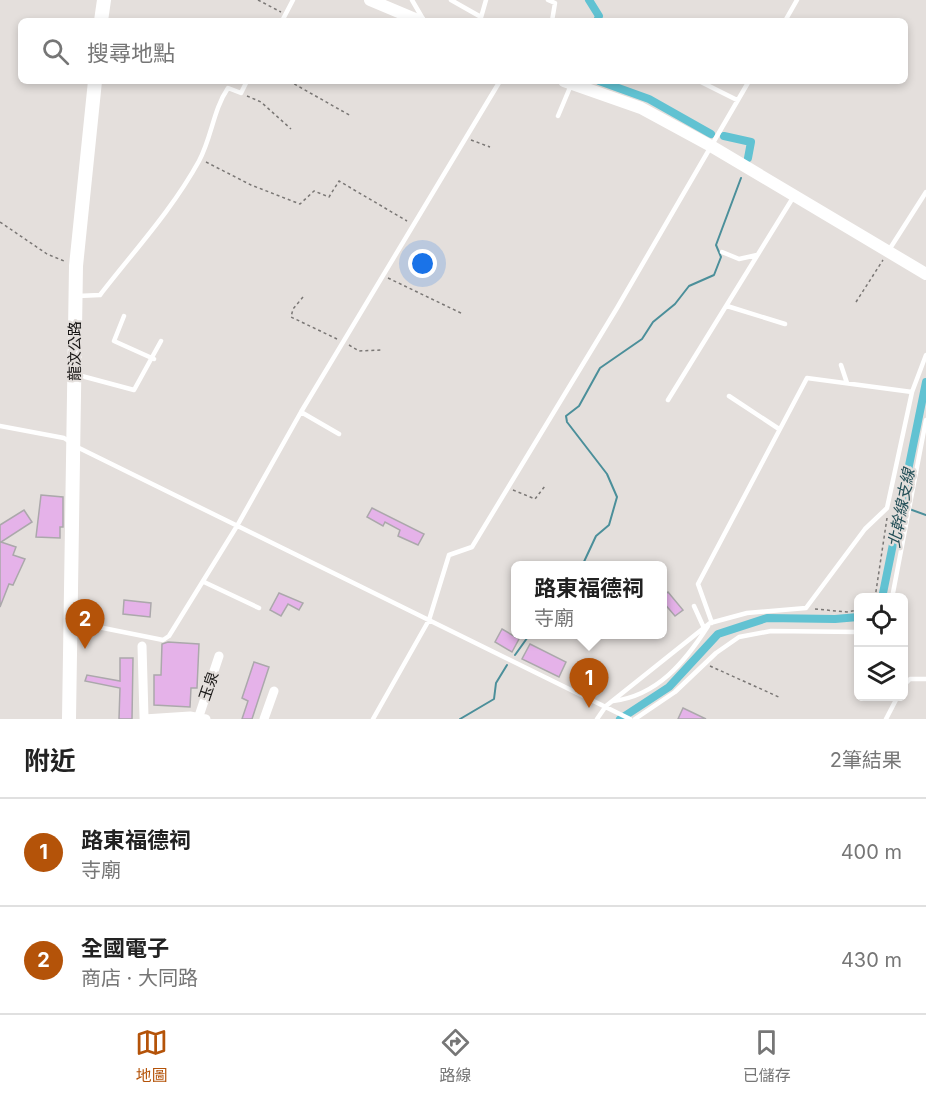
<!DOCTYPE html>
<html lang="zh-TW">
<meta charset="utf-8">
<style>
:root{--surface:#fff;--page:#f6f6f6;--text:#222;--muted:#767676;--line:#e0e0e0;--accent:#b45309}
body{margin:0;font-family:Inter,"Noto Sans TC",sans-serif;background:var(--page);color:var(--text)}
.controls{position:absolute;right:18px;bottom:18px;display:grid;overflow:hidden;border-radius:9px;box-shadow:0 3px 9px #0003}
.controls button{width:54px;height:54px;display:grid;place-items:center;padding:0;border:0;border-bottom:2px solid var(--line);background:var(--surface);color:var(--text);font:30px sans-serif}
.you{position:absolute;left:423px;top:264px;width:21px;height:21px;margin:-15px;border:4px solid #fff;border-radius:50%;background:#1a73e8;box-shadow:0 0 0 9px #1a73e833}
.badge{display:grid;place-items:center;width:39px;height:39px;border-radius:50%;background:var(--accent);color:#fff;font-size:20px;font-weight:700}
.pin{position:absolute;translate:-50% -50px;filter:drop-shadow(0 2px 3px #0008)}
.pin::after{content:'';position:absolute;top:32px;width:21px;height:18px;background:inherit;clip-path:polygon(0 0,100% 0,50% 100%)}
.popup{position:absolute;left:511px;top:561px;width:156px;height:78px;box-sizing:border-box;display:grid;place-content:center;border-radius:9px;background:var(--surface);filter:drop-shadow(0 2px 4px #0005);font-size:20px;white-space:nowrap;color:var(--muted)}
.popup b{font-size:22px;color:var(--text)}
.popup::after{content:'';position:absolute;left:50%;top:100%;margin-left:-12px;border:12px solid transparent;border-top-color:var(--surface)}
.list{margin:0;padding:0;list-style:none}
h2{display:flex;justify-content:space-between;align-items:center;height:78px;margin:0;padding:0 24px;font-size:26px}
h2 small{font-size:20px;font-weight:400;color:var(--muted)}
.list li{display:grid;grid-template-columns:39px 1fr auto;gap:18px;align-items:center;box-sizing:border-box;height:108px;padding:0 24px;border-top:2px solid var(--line)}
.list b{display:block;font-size:22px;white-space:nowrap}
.list p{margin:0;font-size:20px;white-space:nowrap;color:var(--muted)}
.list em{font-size:20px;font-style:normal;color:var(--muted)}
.icon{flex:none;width:33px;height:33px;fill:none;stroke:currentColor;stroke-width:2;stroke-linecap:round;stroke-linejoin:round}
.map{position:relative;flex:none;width:926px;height:719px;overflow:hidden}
.search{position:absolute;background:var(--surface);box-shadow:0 3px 9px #0003;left:18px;right:18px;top:18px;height:66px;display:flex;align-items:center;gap:15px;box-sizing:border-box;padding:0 21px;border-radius:9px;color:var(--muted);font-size:22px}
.sheet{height:294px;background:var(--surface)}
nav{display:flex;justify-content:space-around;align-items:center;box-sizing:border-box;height:84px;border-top:2px solid var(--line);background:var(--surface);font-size:16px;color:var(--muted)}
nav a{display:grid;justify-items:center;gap:3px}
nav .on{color:var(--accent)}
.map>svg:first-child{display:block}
</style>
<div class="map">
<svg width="926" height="719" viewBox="0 0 926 719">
<rect width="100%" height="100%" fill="#e4dfdc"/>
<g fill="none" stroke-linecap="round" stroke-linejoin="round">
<path stroke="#4b8f9a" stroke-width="2" d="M901,506L926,515
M582,566L596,536L609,525L617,497L607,474L567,422L566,416L579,406L600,368L642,339L653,322L675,304L689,286L714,275L721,257L716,245L741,178
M515,655L530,634
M460,719L494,699L496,683L507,665"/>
<path stroke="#61c2d2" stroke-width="8" d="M589,0L599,16L597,21
M599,81L649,99L711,134
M724,136L751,142L748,158
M882,598L926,382
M620,719L669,687L718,634L767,618L835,619L858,617"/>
</g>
<path fill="#e5b2e9" stroke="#aba8ab" stroke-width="1.5" d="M41,495L63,497V527H60V538L36,537Z
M372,508L424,534L418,545L398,536L400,530L385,522L383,526L367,517Z
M24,510L32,522L1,542L16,547L13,555L25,559L13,585L9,584L0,607V525Z
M668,592L683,610L675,616L663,602V596Z
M279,593L303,603L299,610L288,604L281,616L270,610Z
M124,600L151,603L150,617L123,614Z
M502,629L519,639L512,652L495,642Z
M168,642L199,644L197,688H191L190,707L154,705V675H161L162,644Z
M530,644L566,662L559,677L522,659Z
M120,658H133L132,719H119L120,688L85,681L87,675L120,681Z
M254,662L269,667L252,719H242L248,701L242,698Z
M582,669L588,672L580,689L574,686Z
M683,708L706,719H678Z"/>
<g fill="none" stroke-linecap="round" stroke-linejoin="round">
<path stroke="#7a7775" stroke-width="1.5" stroke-dasharray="3 3" stroke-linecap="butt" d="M258,0L281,12
M289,81L351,116
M247,96L261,102L291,129
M471,140L490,147
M206,162L251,185L300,204L314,191L329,197L339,181L407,221
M0,222L47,254L64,261
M388,278L463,314
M303,297L293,309L291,317L337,339
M856,302L883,260
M349,345L359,351L381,350
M513,490L535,499L545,486
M875,598L887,518
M815,609L847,612L858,610
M710,666L781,698"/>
<path stroke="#fff" stroke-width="4.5" d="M412,0L423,19
M451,0L481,17
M548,0L555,3L552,21
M282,21L293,0
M480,21L486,0
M785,21L797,0
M699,81L737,100
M558,116L571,85
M889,250L926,192
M722,252L739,259L757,255
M78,296L100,295C134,251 172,210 199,161C212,137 213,110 228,88L241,93L247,81
M727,306L785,324
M124,316L114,341L154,359
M841,365L847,383
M78,375L134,390L161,341
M729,396L779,429
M668,400L794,196
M301,412L339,434
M0,426L64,438L70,442
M77,447L630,719
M204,582L259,608
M892,598L926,420
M694,606L704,628
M73,622L163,640L169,636L237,526L301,412L500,81
M712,623L698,584L807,378L912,392
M904,685L910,679H926
M613,701C657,696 685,662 708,626
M373,719L429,620L449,555L472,547L617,308L749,81
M597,719L606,706L710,623L747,613L806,608L865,529L887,508L912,392L926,355
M635,719L675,692L716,653L739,637L771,631L858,632
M886,719L898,696"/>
<path stroke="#fff" stroke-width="9" d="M142,646L144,717
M199,716L219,656
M144,719L190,716L206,719
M264,719L274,691"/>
<path stroke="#fff" stroke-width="12" d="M370,0L420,21
M564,81L641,108L711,146L926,274"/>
<path stroke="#fff" stroke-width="14" d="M101,21L104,0
M69,719L76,266L95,81"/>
</g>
<g text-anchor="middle" stroke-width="4.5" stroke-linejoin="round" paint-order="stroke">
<g font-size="15" fill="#191716" stroke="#e4dfdc">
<text transform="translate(75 351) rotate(-90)" y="5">龍汶公路</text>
<text transform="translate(209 686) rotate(-71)" y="5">玉泉</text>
</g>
<g font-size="16" font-style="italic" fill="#255058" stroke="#e4dfdc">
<text transform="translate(901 508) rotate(-79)" y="6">北幹線支線</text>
</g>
</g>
</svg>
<div class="controls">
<button><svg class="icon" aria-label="locate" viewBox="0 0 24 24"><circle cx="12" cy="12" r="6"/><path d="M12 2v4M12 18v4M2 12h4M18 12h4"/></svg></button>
<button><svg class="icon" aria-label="layers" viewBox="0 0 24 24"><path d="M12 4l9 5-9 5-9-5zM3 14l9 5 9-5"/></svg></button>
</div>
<div class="you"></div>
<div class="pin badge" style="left:589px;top:708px">1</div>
<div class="popup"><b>路東福德祠</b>寺廟</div>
<div class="pin badge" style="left:85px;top:649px">2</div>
<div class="search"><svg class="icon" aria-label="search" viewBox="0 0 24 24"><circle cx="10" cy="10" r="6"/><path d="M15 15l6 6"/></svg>搜尋地點</div>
</div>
<section class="sheet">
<h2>附近<small>2筆結果</small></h2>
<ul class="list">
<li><span class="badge">1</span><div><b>路東福德祠</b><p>寺廟</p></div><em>400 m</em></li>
<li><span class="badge">2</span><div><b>全國電子</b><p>商店 · 大同路</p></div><em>430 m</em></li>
</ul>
</section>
<nav>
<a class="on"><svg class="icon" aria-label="map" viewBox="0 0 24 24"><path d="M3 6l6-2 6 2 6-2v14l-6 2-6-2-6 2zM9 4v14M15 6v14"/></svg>地圖</a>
<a><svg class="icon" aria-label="directions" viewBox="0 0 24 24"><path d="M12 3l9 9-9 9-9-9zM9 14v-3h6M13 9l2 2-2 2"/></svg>路線</a>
<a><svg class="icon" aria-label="saved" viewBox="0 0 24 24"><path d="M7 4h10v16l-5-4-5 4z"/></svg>已儲存</a>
</nav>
